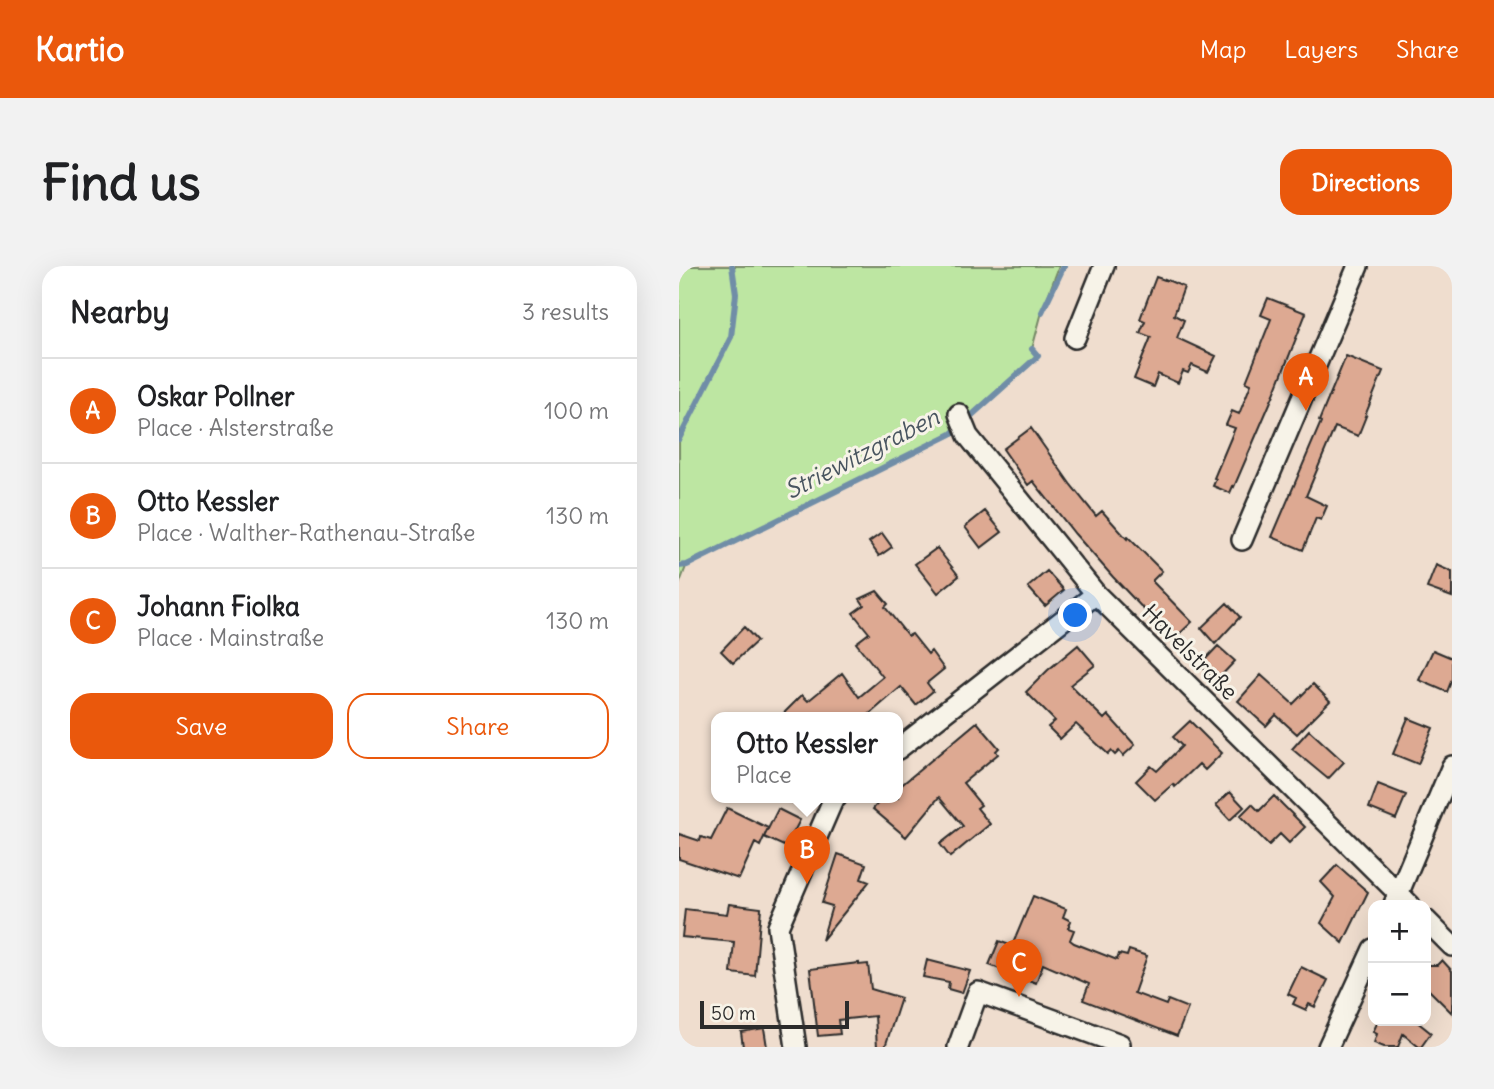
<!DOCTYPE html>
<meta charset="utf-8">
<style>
:root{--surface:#fff;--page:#f2f2f2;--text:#202124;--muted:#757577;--line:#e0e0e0;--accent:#ea580c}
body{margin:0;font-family:Delius,sans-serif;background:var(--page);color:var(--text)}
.controls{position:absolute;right:21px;bottom:21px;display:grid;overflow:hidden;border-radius:14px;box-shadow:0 7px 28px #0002}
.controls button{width:63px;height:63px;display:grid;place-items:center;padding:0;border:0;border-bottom:2px solid var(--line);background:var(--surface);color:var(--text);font:35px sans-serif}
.scale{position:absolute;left:21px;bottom:18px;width:149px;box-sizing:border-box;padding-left:7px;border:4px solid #2b2b2b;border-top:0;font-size:19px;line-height:24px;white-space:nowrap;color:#2b2b2b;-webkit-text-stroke:5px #f7f3e8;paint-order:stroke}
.you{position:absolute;left:397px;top:350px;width:24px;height:24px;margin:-18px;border:5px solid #fff;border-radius:50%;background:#1a73e8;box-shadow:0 0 0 10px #1a73e833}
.badge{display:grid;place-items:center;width:46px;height:46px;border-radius:50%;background:var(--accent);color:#fff;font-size:23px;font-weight:700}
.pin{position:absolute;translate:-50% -58px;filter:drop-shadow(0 2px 4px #0008)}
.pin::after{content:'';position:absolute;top:37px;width:24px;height:21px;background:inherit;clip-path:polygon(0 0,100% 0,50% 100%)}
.popup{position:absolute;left:32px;top:446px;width:192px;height:91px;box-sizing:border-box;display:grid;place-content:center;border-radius:14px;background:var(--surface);filter:drop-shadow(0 2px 5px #0005);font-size:23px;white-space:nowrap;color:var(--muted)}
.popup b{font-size:26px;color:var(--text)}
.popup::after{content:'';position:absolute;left:50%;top:100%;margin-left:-14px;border:14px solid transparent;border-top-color:var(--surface)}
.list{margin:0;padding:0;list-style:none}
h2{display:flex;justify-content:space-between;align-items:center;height:91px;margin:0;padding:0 28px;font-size:30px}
h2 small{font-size:23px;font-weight:400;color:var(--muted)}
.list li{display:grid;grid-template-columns:46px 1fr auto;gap:21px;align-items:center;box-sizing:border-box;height:105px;padding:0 28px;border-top:2px solid var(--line)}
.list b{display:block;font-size:26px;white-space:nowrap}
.list p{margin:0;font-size:23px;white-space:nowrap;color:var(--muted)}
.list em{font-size:23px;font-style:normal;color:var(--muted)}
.actions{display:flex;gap:14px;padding:21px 28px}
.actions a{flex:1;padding:16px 0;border:2px solid var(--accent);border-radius:21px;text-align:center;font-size:24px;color:var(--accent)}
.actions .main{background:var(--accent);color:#fff}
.map{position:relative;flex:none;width:773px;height:781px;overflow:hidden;border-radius:21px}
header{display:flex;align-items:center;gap:42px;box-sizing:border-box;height:98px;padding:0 35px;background:var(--accent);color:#fff}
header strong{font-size:33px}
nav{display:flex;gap:38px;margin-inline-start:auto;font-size:24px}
.intro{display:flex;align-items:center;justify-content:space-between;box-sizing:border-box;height:168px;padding:0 42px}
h1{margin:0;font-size:49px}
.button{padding:18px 32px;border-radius:21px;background:var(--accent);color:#fff;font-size:24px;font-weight:700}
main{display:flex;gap:42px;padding:0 42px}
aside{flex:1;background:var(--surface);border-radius:21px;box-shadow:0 7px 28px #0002}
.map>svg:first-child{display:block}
</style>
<header>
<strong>Kartio</strong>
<nav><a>Map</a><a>Layers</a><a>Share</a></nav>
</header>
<div class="intro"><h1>Find us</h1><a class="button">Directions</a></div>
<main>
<aside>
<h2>Nearby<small>3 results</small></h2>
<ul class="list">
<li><span class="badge">A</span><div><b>Oskar Pollner</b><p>Place · Alsterstraße</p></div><em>100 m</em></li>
<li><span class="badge">B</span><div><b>Otto Kessler</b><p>Place · Walther-Rathenau-Straße</p></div><em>130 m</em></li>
<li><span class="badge">C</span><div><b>Johann Fiolka</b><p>Place · Mainstraße</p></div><em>130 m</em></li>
</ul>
<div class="actions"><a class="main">Save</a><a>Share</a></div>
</aside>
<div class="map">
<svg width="773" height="781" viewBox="0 0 773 781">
<rect width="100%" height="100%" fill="#efddce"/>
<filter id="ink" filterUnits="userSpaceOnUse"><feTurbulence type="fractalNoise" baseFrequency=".0143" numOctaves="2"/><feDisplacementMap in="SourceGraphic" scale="14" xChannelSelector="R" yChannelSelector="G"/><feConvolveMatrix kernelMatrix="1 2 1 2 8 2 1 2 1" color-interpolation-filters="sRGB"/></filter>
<g filter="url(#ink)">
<path fill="#bde6a2" stroke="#748866" stroke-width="2" d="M0,0H380L363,46L353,83L359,90L272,168L8,298L0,319Z"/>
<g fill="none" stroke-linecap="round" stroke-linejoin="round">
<path stroke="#708da7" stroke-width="6" d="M363,46L385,0
M0,173L52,71L57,28L53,0
M0,300L8,299L272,168L359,90L353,83"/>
</g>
<path fill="#dda992" stroke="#2b2b2b" stroke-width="2" d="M477,11L486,14V13L505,21L495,49L505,54L498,72L537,90L529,106L513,99L509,107L504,105L499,117L479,108L474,121L455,113L472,71L461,67L466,55L461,53Z
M589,32L627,47L595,128L555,221L554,220L551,227L534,220L537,213L535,212L556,162L547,159L553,145L560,148L572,118L567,116L592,53L582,49Z
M667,90L704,105L686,150H687L679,170L656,161L627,230L648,240L642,254L637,252L624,284L593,271L642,156L640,155Z
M352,162L392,219L417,250L423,245L448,273L449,271L483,305L474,314V316L513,356L494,374L434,311L396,268L354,215L349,219L324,183Z
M306,245L323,266L302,282L286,261Z
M203,267L213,281L200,290L190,276Z
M258,282L280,310L259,327L236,298Z
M757,299L773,306V331L748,322Z
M368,305L385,324L366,340L349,321Z
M198,325L209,338L206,341L229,370L233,368L249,388L252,385L265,403L248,417L254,425L237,439L222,421L186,452H100L123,429L129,435L163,407L180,431L204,411L177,377L190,367L174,347L185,339L181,333Z
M548,337L561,351L536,378L522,362Z
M65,361L78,375L54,397L42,385Z
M399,379L416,399L391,419L425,453L429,449L456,479L444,490L440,485L436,489L432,485L429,488L397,458L381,473L369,461L376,455L347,426L369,404Z
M539,380L556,395L537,415L521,399Z
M754,384L773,392V413L768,426L740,414Z
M582,409L614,438L634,418L651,435L618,468L597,449L587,460L559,435Z
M729,452L754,462L739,498L714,488Z
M511,455L543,487L526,504L520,498L496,521L494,518L476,534L457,515L472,500L478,505L503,480L494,471Z
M298,456L320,482L317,485L319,488L284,517L302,539L298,542L311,558L271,591L261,578L284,560L260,531L227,571L194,543L203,532H219V522Z
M630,464L665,496L649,513L613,483Z
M699,518L727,529L717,553L690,542Z
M551,526L565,541L551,554L537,539Z
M595,530L626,561L610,577L601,568L590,579L561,550L573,538L580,545Z
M48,542L89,562L81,580L76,577L60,613L0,593V568L21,575L22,571L32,574Z
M99,543L121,554L107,581L85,571Z
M159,588L187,598L182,613L190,616L143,674L153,640L143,637Z
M658,599L689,626L664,677L642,657L656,631L642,616Z
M354,630L387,643L384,651L392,655L389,662L395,664L391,674L395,677L438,694L440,688L448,690L450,684L468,690L455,727L487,739L489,734L509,742L498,770L404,734L410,718L364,698L357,717L310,699L320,675L333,680Z
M50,638L82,642L76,710L52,707L55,676L3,671L6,643L48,648Z
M248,694L291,705L283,727L269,723L270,716L244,711Z
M763,694L773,705V747L747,721V699H758Z
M180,697V699L189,698L192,723L222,732L206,781H198L196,750L159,754L161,768L139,770L131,703Z
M622,701L649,714L636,741L630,738L627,744L614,738L617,732L609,728Z
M699,755H737L752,767L742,781H740L724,768L719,781H705L695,777L698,768L694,766Z
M85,762L88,781H64L62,766Z"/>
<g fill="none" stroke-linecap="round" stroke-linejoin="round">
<defs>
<path id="minor" d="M396,72L425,0
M280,148L289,170L417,328L731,639
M563,274L679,0
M219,483L417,328
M715,638L773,500
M747,654L773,680
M117,781L99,661L154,534L157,532
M279,781L299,726L441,778L440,781
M649,781L694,683"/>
</defs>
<use href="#minor" stroke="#2b2b2b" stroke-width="24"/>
<use href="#minor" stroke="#f7f3e8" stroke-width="19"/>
</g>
</g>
<g text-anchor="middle" stroke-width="6" stroke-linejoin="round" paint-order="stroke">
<g font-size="23" fill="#2b2b2b" stroke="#f7f3e8">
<text transform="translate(511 386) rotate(45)" y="8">Havelstraße</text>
</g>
<g font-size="24" font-style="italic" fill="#48545f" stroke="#f7f3e8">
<text transform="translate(183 188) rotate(-27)" y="8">Striewitzgraben</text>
</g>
</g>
</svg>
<div class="controls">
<button>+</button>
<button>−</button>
</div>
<div class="scale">50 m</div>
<div class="you"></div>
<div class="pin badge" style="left:627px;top:145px">A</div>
<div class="pin badge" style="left:128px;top:618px">B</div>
<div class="popup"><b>Otto Kessler</b>Place</div>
<div class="pin badge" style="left:340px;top:731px">C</div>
</div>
</main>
